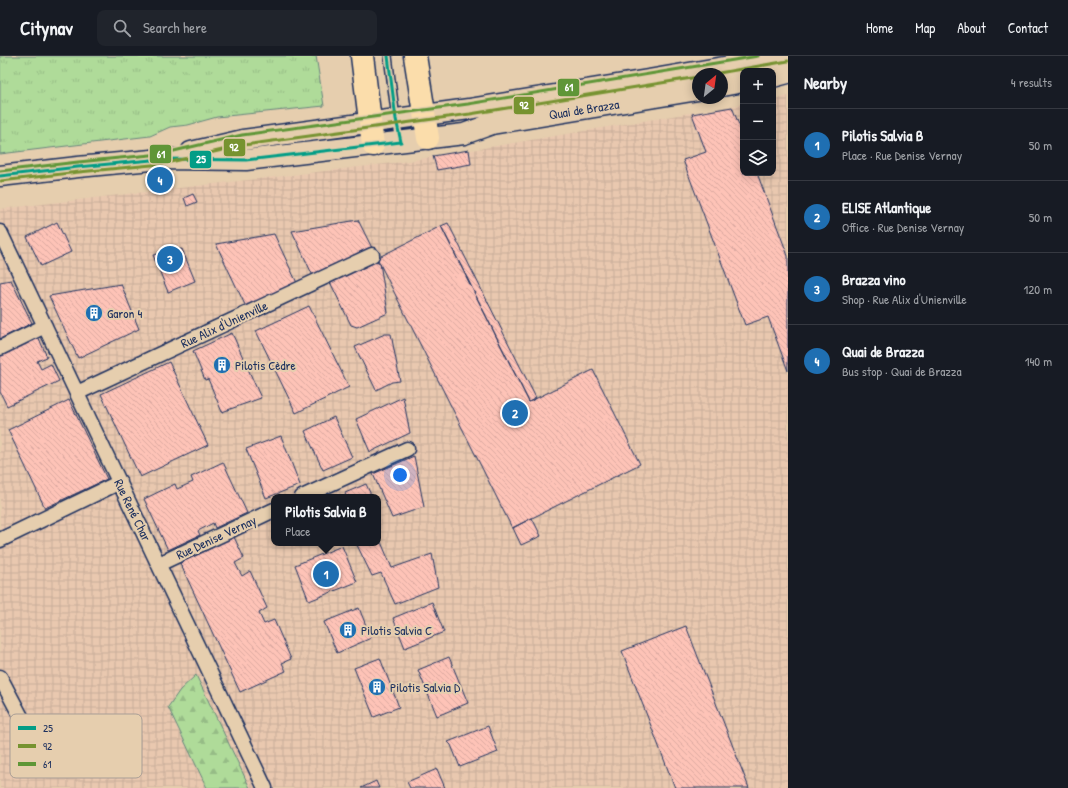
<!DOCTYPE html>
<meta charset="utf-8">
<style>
:root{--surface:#171b24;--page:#20242c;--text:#f1f3f6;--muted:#9ea1a6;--line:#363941;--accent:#1f6fb2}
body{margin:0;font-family:"Patrick Hand",sans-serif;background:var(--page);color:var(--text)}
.controls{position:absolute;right:12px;top:12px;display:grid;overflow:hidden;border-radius:8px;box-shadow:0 2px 10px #0003}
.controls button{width:36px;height:36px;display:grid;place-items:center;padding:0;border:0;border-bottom:1px solid var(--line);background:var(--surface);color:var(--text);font:20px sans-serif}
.compass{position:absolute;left:692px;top:12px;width:36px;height:36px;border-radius:50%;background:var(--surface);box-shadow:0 2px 10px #0003;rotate:29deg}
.you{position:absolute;left:400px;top:419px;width:14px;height:14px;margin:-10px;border:3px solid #fff;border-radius:50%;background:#1a73e8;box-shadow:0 0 0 6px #1a73e833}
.badge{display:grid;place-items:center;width:26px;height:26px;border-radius:50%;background:var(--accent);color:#fff;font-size:13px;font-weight:700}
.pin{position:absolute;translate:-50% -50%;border:2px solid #fff;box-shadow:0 1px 4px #0006}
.popup{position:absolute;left:271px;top:438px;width:110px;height:52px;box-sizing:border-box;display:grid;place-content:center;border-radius:8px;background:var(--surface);filter:drop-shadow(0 1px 3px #0005);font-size:13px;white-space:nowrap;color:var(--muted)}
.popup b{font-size:15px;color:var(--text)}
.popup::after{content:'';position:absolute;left:50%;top:100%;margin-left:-8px;border:8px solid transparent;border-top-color:var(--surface)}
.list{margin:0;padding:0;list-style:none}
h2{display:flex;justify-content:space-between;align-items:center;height:52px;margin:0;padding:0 16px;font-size:17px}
h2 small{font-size:13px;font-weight:400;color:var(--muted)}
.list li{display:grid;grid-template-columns:26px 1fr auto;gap:12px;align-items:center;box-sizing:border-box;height:72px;padding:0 16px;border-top:1px solid var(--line)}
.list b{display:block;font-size:15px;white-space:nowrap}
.list p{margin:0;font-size:13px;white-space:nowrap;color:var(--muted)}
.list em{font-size:13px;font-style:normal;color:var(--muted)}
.icon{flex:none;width:22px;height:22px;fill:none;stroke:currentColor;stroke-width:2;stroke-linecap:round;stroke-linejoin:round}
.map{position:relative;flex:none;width:788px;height:732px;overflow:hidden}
header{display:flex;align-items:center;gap:24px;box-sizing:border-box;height:56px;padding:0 20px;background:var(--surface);border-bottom:1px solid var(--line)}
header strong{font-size:19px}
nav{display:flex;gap:22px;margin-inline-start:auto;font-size:14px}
.search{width:280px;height:36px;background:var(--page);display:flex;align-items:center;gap:10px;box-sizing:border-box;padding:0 14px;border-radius:8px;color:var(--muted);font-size:15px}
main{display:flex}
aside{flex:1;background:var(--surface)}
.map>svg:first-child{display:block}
</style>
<header>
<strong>Citynav</strong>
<div class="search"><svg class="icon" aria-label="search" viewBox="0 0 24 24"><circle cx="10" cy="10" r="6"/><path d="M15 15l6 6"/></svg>Search here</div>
<nav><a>Home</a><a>Map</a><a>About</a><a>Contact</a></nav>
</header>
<main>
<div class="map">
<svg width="788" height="732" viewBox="0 0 788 732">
<defs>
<pattern id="industrial-grid" width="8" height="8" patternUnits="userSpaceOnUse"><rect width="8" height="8" fill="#e9c8af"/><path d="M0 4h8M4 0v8" fill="none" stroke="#c7ac99"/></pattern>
<pattern id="grass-tufts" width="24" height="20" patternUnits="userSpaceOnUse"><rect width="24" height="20" fill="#afdb99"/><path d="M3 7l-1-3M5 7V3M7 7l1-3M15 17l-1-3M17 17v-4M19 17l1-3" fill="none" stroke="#96bc86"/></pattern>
<pattern id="forest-firs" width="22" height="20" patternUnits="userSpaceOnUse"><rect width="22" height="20" fill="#afdb99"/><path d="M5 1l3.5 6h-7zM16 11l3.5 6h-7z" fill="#96bc86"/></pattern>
<pattern id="building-back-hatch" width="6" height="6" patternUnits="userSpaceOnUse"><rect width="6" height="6" fill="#fec3b7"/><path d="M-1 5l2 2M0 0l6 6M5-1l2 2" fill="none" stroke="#d9a8a0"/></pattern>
</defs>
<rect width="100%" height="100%" fill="#e6ceae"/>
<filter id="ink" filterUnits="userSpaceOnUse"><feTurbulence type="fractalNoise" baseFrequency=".025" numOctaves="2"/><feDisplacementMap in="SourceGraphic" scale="8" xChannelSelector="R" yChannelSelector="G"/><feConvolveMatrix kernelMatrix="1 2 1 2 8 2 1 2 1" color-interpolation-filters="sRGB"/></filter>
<g filter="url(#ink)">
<path fill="url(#industrial-grid)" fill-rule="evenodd" d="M788,40V732H0V153L402,106L743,48V117H773V43ZM274,441H378V487H274Z"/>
<path fill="url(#grass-tufts)" stroke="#65857c" d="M0,0H316L324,50L217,61L188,69L170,71L150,80L0,98Z"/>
<path fill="url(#forest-firs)" stroke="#65857c" d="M196,619L250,732H207L168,651L180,634Z"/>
<path fill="url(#building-back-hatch)" stroke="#1b2f5e" d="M732,51L743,79V117H757L788,200V315L768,261L745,269L683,104L706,96L692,58Z
M469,94L471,108L437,114L433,100Z
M193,138L197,146L187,150L184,142Z
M358,164L372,192L313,220L292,175Z
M57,166L71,196L41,210L27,181Z
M448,167L536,342L529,346L441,170Z
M441,170L529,346L593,314L640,408L512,472L377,202Z
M274,178L297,227L246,251L216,188Z
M182,193L195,225L168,236L153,199Z
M374,204L380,207L388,257L357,271L351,269L330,226Z
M11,224L32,267L0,283V226Z
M121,228L139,273L78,302L49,240Z
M309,250L349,331L296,357L256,275Z
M232,277L261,342L222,356L208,323L205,324L193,295Z
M385,278H391L400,325L392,326L376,334L355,291Z
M38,280L47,301L37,305L41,313L51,308L59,325L7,350L0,336V299Z
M169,306L208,389L140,421L101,338Z
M403,341L410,377L370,396L356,363Z
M69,344L107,423L45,452L8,374Z
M334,361L352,401L323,414L305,375Z
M281,380L300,429L266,442L246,393Z
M414,400L424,451L392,462L373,418Z
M223,406L247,457L215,472L213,467L198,475L200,479L168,494L144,443L175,428L177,433L193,426L191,421Z
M366,428L372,441H346L345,437Z
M532,462L541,480L521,489L513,472Z
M378,479L392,512L432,498L438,531L395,548L381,517L372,520L356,487H378Z
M234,481L244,502L235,507L242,520L250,515L267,552L259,557L264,568L274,564L291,603L282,607L286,615L240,636L180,507Z
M342,490L357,526L309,545L295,509Z
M432,546L444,576L405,592L393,562Z
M359,552L371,582L337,597L324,566Z
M686,570L749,732H675L622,595Z
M449,601L468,647L437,660L418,614Z
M380,602L399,651L374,661L354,612Z
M488,670L498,696L460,711L451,689L448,686Z
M437,713L445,732H410L407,726Z
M376,725L379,732H361Z"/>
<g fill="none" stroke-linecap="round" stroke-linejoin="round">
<defs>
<path id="lane" d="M388,0L396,63L400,85"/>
<path id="street" d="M0,176L265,732
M0,292L45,270
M77,337L372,199
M302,441L407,393
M0,484L120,426
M159,508L274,454
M0,621L29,676"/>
<path id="secondary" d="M773,21L788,17
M722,30L743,26
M191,96L243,84L469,53L654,23L788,0
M0,120L78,111L162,103L246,104L464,78L492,68L698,34"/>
<path id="primary" d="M362,0L373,89
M415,0L428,82"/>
</defs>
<use href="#lane" stroke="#1b2f5e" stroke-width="10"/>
<use href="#street" stroke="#1b2f5e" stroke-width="17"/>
<use href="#secondary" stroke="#1b2f5e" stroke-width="23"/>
<use href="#primary" stroke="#1b2f5e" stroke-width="25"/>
<use href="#lane" stroke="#e6ceae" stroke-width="7"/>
<use href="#street" stroke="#e6ceae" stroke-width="14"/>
<use href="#secondary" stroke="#e6ceae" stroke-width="20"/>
<use href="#primary" stroke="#fbddab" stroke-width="22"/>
<defs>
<path id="bus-1" d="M388,0L396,63L401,86
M0,120L78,111L162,103L246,104L401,86"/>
<path id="bus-2" d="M713,18L788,5
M1,125L79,116L162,108L244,89L470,58L698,21"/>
<path id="bus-3" d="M0,115L78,106L161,98L242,79L468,48L758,0"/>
</defs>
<use href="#bus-1" stroke="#e6ceae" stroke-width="6"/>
<use href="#bus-2" stroke="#e6ceae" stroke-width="6"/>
<use href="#bus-3" stroke="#e6ceae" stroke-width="6"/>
<use href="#bus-1" stroke="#039d86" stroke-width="3"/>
<use href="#bus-2" stroke="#779330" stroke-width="3"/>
<use href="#bus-3" stroke="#5f9637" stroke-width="3"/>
</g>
</g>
<defs>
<symbol id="building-disc" viewBox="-11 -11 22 22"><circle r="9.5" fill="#1f6fb2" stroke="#e6ceae"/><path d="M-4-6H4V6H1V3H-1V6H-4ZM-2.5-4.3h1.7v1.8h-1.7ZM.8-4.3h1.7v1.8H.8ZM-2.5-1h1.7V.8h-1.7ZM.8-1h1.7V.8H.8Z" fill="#fff"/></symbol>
</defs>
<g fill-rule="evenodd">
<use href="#building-disc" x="84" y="247" width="20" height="20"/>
<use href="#building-disc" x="212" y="299" width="20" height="20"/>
<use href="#building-disc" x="338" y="564" width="20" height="20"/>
<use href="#building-disc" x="367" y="621" width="20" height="20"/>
</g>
<g text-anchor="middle" stroke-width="4" stroke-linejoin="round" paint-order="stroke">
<g font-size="13" fill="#1b2f5e" stroke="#e6ceae">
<text transform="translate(584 53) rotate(-9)" y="5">Quai de Brazza</text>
<text transform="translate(224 268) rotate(-25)" y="5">Rue Alix d'Unienville</text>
<text transform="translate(133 454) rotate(64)" y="5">Rue René Char</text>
<text transform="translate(216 481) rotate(-25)" y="5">Rue Denise Vernay</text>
</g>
<g font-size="13" fill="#1b2f5e" stroke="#e6ceae" text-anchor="start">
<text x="107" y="262">Garon 4</text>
<text x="235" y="314">Pilotis Cèdre</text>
<text x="361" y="579">Pilotis Salvia C</text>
<text x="390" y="636">Pilotis Salvia D</text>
</g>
</g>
<rect x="10" y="658" width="132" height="64" rx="6" fill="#e6ceae" stroke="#a99e96" stroke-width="1"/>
<rect x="18" y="670" width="18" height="4" fill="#039d86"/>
<rect x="18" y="688" width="18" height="4" fill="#779330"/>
<rect x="18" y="706" width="18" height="4" fill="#5f9637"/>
<g font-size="11" fill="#1b2f5e">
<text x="43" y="676">25</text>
<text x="43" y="694">92</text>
<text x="43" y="712">61</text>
</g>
<g stroke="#e6ceae" stroke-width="1.5">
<rect x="557" y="22" width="23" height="19" rx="4" fill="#5f9637"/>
<rect x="513" y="40" width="22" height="19" rx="4" fill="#779330"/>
<rect x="223" y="82" width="23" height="19" rx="4" fill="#779330"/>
<rect x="149" y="88" width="23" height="20" rx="4" fill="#5f9637"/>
<rect x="189" y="94" width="23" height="19" rx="4" fill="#039d86"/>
</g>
<g font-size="11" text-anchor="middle" font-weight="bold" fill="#fff">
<text x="569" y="35">61</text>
<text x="524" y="53">92</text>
<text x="234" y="95">92</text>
<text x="161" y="102">61</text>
<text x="201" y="107">25</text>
</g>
</svg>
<div class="controls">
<button>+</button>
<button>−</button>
<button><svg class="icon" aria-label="layers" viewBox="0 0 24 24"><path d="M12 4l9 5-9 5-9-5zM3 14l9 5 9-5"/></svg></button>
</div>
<svg class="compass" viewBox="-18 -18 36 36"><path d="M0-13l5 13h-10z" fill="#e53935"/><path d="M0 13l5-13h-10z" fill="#9ea1a6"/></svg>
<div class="you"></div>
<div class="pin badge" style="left:326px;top:518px">1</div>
<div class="popup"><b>Pilotis Salvia B</b>Place</div>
<div class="pin badge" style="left:515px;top:357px">2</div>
<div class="pin badge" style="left:170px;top:203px">3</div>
<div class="pin badge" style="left:160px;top:124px">4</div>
</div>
<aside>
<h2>Nearby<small>4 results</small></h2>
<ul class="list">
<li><span class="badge">1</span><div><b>Pilotis Salvia B</b><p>Place · Rue Denise Vernay</p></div><em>50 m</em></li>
<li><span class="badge">2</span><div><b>ELISE Atlantique</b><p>Office · Rue Denise Vernay</p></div><em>50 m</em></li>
<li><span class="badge">3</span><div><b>Brazza vino</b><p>Shop · Rue Alix d'Unienville</p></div><em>120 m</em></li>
<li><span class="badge">4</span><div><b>Quai de Brazza</b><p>Bus stop · Quai de Brazza</p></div><em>140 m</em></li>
</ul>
</aside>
</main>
